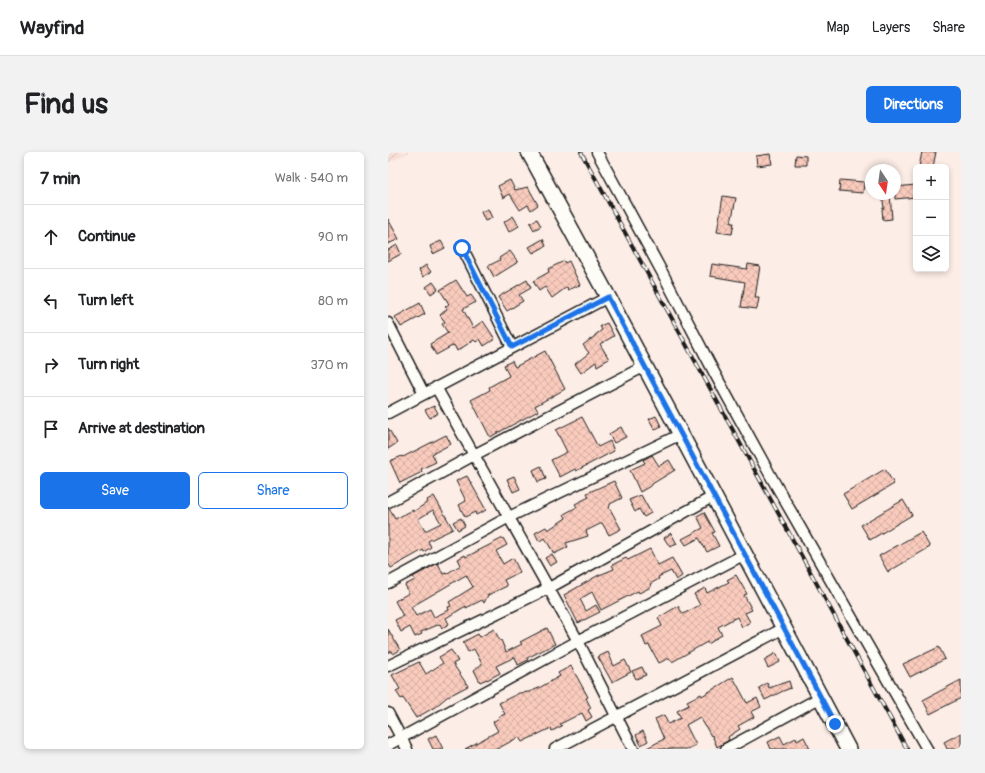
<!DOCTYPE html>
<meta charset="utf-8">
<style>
:root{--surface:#fff;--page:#f2f2f2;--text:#202124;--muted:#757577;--line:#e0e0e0;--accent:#1a73e8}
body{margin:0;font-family:Pangolin,sans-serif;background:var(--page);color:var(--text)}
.controls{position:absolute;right:12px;top:12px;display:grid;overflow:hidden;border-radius:6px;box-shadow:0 2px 6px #0003}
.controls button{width:36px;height:36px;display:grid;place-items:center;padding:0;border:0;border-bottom:1px solid var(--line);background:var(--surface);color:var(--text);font:20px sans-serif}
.compass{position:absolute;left:477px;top:12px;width:36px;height:36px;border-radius:50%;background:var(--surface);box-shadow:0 2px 6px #0003;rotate:167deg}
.stop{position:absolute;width:12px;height:12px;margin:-9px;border:3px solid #1a73e8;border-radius:50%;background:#fff}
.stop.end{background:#1a73e8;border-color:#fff;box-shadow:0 1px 4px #0008}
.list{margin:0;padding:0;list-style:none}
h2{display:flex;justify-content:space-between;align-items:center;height:52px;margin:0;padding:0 16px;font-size:17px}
h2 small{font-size:13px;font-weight:400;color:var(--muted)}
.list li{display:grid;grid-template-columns:26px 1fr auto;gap:12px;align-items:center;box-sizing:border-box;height:64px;padding:0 16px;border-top:1px solid var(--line)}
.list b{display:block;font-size:15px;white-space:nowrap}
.list em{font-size:13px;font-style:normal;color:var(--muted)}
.actions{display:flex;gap:8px;padding:12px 16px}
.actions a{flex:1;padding:9px 0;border:1px solid var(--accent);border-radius:6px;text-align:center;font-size:14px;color:var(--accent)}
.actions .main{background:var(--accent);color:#fff}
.icon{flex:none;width:22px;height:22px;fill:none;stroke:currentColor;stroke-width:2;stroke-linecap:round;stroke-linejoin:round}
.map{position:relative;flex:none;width:573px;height:597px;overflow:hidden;border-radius:6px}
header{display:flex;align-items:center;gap:24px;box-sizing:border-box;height:56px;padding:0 20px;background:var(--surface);border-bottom:1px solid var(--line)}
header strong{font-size:19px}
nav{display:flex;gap:22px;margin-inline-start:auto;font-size:14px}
.intro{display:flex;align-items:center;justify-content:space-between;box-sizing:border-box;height:96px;padding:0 24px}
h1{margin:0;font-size:28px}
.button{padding:10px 18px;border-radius:6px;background:var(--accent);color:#fff;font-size:14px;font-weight:700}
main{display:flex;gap:24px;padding:0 24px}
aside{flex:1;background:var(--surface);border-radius:6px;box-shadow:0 2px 6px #0003}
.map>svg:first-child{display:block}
</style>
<header>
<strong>Wayfind</strong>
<nav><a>Map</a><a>Layers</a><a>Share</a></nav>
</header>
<div class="intro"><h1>Find us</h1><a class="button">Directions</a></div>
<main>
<aside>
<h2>7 min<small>Walk · 540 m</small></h2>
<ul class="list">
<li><svg class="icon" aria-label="ahead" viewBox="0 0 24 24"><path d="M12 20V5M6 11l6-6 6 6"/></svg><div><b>Continue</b></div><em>90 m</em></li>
<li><svg class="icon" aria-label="left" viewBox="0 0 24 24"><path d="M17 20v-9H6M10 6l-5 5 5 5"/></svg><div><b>Turn left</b></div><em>80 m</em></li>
<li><svg class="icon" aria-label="right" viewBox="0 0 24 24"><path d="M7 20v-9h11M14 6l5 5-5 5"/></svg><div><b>Turn right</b></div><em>370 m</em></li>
<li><svg class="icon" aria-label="arrive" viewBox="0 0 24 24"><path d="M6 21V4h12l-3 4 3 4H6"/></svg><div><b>Arrive at destination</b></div></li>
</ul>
<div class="actions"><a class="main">Save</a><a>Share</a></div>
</aside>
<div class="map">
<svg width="573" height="597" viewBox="0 0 573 597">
<defs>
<pattern id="industrial-furrows" width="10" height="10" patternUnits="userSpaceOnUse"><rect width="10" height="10" fill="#f7dfd6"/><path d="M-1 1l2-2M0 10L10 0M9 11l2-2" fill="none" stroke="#d3bfb7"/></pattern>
<pattern id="building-cross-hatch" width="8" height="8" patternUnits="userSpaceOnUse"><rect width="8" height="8" fill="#f9cbbd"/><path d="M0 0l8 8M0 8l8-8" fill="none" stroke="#d5aea2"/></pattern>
</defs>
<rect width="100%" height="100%" fill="#fcede6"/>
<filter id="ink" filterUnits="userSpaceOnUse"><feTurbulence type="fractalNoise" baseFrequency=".025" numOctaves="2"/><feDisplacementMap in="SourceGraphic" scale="8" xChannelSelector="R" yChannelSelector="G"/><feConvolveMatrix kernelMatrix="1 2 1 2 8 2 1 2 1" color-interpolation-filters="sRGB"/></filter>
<g filter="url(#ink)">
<path fill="url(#industrial-furrows)" d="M0,0H21L0,11Z"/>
<path fill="url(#building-cross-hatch)" stroke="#1c1c1c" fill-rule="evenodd" d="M534,0H548L545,15H531Z
M382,2L384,12L369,14L368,4Z
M408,3L418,4V13H407Z
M122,28L127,38L140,35L150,53L143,58L140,53L132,58L122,42L115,46L110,34Z
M452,28L476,30L475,41L451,39Z
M528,33V45L507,47V35Z
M494,42H502L504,67L495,68L494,57L496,56Z
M335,44L348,46L343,71H346L344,82L329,80Z
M100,57L104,66L97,69L93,60Z
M125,64L131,74L121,80L116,70Z
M0,67L11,87L0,92Z
M149,67L153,74L146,78L142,71Z
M155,87L158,94L145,101L141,95Z
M53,89L57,96L45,102L42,94Z
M9,93L13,102L0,109V98Z
M122,99L130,110L106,125L100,114L112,108L111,106Z
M176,109L177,111L181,109L192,133L180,138L179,135L164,146L157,135L151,139L145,129L161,120L160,117Z
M324,112L359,117L360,112L372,114L367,146H371L369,157L353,155L357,130L322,124Z
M38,113L43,120L35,125L31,118Z
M68,128L79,145L83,143L88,150L75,157L85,176L95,169L107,187L96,194L92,187L88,190L86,188L69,199L66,193L48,203L42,192L60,181L54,172L57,170L52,163L59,157L57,155L61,152L52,138Z
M139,128L143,136L131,143L135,149L119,159L110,145Z
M45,130L50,137L43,142L38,135Z
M32,151L37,162L13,175L7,165Z
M219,171L226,184L212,192L221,207L209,214L208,210L193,221L187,212L201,201L195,193L207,184V183L214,178L212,174Z
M157,199L177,237L147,254L150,259L102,285L83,248L102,238L101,235L121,224L116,213L124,209L127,215Z
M46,254L50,261L42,266L37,258Z
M268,264L273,274L267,278L261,267Z
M194,265L210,295L222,289L226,299L188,319L187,317L172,325L163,308L179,300L168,278Z
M233,275L238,285L226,291L221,282Z
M0,276L9,291L0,297Z
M58,283L63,292L44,302L48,310L33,317L34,320L12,331L2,309L14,304L15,305Z
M264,303L271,314L281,308L287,318L264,332V333L252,340L242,318L257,311L255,308Z
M153,314L158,327L150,330L145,318Z
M497,317L506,332L464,357L455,342Z
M79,324L98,358L88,363L87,360L77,365L71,353L78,349L68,329Z
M126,324L132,337L125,340L119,327Z
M226,329L234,346L222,352V354L221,355L233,377L221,383L214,371L198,379L200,384L178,391L180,395L166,402L157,386L151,389L147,381L158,375L160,378L178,366L176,362L189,355L187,352L201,345L199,341Z
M253,343L263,361L256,365L251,357L247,360L241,348Z
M46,344L65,377L40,389L43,395L36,400L35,398L3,416L0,411V356H1L7,367L25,358V360L40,350L39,348ZM45,358L53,371L37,379L30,367Z
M515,348L524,363L482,388L473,373Z
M316,360L327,380L324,381L331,394L319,400L311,386L298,393L294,387L315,376L309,364Z
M73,366L77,374L70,378L65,370Z
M533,380L542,395L500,420L491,404Z
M283,381L289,392L282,395L276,386Z
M115,386L119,393L108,399L115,412L125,406L132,420L116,428L119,434L100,443L96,451L94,448L78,456V454L58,466L61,472L54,476L52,472L33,480L34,482L27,485L22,475L13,480L7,468L15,464L7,449L21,441L17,433L27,428L25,425L50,411L55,422L58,421V422L73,413L70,407L77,403L78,405ZM78,423L85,435L61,450L63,454L60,455L61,458L46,465L42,457L28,464L23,455Z
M262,397L270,413L284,406L294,424L288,428L283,419L270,425L271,427L262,432L263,435L251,441L250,439L213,458L204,440L192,447L198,459L208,453L212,460L190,471L176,443L209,424L226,417L224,413L238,406L240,408Z
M164,402L169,410L162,414L157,406Z
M348,423L359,442L356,443L364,458L357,461L362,470L354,475L349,465L330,475L334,483L325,488V489L320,492L319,490L284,510L281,506L271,511L261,493L258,494L254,484L274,474L270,466L290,454L295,462L312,453L306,442L317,436L319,441L341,430L339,428Z
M159,476L167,492L139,506L140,508L130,513L127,505L108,514L112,521L99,528V527L92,530L86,518L94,512L86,497L80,500L75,490L90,482L92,485L106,477L112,489L113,488L118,500L134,492L132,490Z
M0,477L12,498L5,502L4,499L0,501Z
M551,495L557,507L522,525L515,512Z
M63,498L70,509L65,512L80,534L59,545L47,555L28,566L15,546L13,547L8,539L12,537L4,523L31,510L38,522L55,511L51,505Z
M220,500L226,514L237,508L243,520L224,530L210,505Z
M388,501L392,510L380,516L376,508Z
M183,514L200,545L198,546L203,556L200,558L204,565L198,569L194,561L172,572L174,574L164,579L163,576L134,590L131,585L109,597H77L110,579L105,570L111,566L110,565L117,562L111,551L131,541L141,540L151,536L172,524L170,521Z
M254,515L258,523L248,527L244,519Z
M345,525L359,551L369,546L373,555L363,560L366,565L350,574L352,577L340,585L341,588L329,595L324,583L323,584L312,565L298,573L308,593L300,597H257L276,587L267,567L276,563L280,572L293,566L289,559L301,553L299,549L313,542L314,544Z
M573,528V546L542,562L535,548Z
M401,529L403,536L395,539L377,548L371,536L379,531L381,536Z
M255,579L260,589L253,593L248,583Z
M573,581V597H559L556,590Z
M48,583L55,597H45L40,587Z
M392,584L396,592L408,586L409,589L416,585L422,597H383L380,590Z"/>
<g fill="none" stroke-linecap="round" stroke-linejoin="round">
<defs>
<path id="street" d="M209,0L274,120L327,222L385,328L539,597
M74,95L124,195
M0,171L36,242
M48,235L190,489L245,597
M0,261L220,145
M0,350L86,303L257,214
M0,431L121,365L293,282
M0,514L161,436L326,344
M0,561L19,597
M0,593L190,489L357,402
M167,597L396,476
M338,597L433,545"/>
<path id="secondary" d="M141,0L220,145L460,597"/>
</defs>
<use href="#street" stroke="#1c1c1c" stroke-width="13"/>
<use href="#secondary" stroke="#1c1c1c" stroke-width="18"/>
<use href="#street" stroke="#fdfcf7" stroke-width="10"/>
<use href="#secondary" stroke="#fdfcf7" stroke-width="15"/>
<defs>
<path id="rail" d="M193,0L519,597"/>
</defs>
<use href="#rail" stroke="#1c1c1c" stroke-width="4"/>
<use href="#rail" stroke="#fdfcf7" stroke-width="2.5" stroke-dasharray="8" stroke-linecap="butt"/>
</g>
</g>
<g fill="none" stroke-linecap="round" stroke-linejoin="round" filter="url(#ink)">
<path stroke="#1a73e8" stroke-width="5" d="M74,96L124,195L220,145L447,572"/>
</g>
</svg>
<div class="controls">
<button>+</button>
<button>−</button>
<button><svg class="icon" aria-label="layers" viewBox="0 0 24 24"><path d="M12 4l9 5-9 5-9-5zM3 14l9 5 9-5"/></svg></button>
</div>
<svg class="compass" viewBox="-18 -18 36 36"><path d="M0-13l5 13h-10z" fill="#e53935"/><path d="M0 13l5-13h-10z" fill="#757577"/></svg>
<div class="stop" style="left:74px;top:96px"></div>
<div class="stop end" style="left:447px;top:572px"></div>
</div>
</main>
